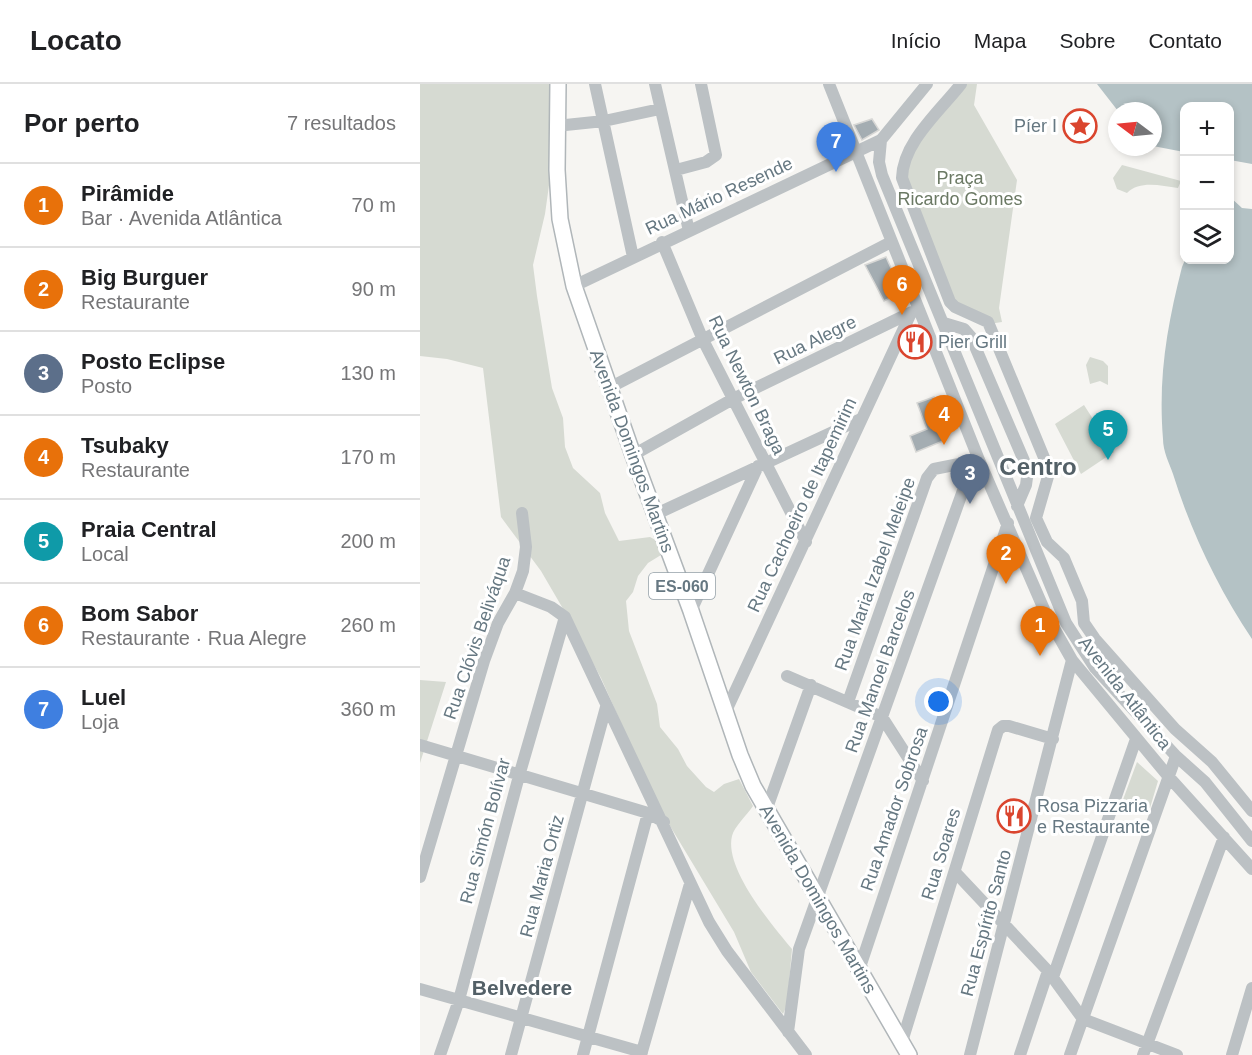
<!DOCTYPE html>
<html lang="pt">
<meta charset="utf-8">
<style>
:root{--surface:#fff;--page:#f2f2f2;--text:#202124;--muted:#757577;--line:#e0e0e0;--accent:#da452e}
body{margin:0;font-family:Helvetica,sans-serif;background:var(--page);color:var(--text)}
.controls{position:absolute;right:18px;top:18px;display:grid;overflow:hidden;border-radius:12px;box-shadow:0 3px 9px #0003}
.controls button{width:54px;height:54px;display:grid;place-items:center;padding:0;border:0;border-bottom:2px solid var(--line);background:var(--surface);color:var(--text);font:30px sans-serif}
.compass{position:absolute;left:688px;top:18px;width:54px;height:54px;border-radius:50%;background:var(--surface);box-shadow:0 3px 9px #0003;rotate:286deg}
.you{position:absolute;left:519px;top:618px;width:21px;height:21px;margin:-15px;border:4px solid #fff;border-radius:50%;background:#1a73e8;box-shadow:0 0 0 9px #1a73e833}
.badge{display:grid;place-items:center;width:39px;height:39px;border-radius:50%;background:var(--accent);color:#fff;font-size:20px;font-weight:700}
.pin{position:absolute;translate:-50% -50px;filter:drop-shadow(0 2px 3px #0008)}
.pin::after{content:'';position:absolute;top:32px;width:21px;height:18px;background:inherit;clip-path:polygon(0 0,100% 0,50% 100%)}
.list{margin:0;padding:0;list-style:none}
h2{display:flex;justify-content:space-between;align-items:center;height:78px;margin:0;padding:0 24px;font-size:26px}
h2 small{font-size:20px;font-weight:400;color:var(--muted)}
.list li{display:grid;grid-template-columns:39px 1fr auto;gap:18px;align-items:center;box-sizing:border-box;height:84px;padding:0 24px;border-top:2px solid var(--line)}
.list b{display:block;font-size:22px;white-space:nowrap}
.list p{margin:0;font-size:20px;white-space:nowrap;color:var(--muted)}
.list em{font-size:20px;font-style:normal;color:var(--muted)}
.icon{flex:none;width:33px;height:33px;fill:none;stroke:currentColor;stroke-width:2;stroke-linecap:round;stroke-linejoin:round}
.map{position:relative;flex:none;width:832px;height:971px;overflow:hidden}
header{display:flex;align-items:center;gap:36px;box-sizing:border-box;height:84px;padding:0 30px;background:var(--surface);border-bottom:2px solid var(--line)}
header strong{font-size:28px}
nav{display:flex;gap:33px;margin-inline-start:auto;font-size:21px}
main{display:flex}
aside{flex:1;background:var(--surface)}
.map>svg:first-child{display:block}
</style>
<header>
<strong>Locato</strong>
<nav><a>Início</a><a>Mapa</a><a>Sobre</a><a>Contato</a></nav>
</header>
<main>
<aside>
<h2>Por perto<small>7 resultados</small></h2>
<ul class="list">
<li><span class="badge" style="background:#e8710a">1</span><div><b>Pirâmide</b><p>Bar · Avenida Atlântica</p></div><em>70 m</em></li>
<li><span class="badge" style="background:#e8710a">2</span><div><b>Big Burguer</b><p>Restaurante</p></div><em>90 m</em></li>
<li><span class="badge" style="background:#5c6f8a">3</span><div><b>Posto Eclipse</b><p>Posto</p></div><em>130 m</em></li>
<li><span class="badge" style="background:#e8710a">4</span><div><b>Tsubaky</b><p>Restaurante</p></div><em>170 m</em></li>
<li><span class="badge" style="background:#0f9aa8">5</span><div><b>Praia Central</b><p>Local</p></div><em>200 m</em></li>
<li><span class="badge" style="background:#e8710a">6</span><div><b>Bom Sabor</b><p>Restaurante · Rua Alegre</p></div><em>260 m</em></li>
<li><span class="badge" style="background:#3f7fe0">7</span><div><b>Luel</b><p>Loja</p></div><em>360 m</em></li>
</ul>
</aside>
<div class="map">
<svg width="832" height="971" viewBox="0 0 832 971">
<rect width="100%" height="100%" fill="#f6f5f2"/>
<path fill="#d6dad2" d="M0,0H129L131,87L125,130L113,181L117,212L132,304L143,334L145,363L153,384L180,409L185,429L199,457L230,453L239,458L241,471L228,479L218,492L213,508L206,517L209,547L237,620L240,643L258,665L267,682L286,703L294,708L304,700L319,695L333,722C327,731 314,743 312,752C304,785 352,841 372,865L367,921L363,930L331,888L314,848L238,722L181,594L149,535L121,487L81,433L63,284L27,275L0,272Z
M535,0H557L554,21L597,96L579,224L582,238L569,240L530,224L479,83Z
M702,81L761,97L758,104C741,102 720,96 707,109L697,105L693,94Z
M670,273L683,277L688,282V301L680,297L670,300L666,281Z
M664,321L694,368L661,390L635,340Z
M0,596L26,598L0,679Z
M717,678L738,697L730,724L721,722L716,728L701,721Z"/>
<path fill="#b4c2c5" d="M677,0H832V80L810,76V22H764V68L733,62V27H698Z
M810,113L822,124L832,125V555C798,504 771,448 753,390C749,379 743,367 743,355C738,293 747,242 762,183L765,176H810Z"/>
<path fill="#a4adb2" stroke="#d7d7d5" stroke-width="1.5" d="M452,35L459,46L442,56L434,41Z
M466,173L482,208L464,217L445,181Z
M514,313L527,346L526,352L523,357L496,368L490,352L507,345L497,319Z"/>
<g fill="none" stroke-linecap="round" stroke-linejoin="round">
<defs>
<path id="major" d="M138,0L137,86L140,135L154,202L213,371L271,527L320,671L333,702L489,971"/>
</defs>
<use href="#major" stroke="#b0b6b9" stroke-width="18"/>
<path stroke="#bcc1c4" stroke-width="12" d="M175,0L213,173
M235,0L269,147
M409,0L559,376L626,530L652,576L748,692L832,785
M541,0C520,27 483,58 482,94L530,218L535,223L568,238L625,376L629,389L616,434L627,458L644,474L662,517L664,539L675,555L755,645L792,678L832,727
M136,42L184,37L240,25
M461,56L459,78L462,91L646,539L675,584L756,672L785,698L832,757
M461,56L507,0
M256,86L286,78L296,71L281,0
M242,158L283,256L386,458
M154,202L461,56
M524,239L544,245L551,253L608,386L606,401L597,422
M189,304L471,158
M213,371L313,315L492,228
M234,431L441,335
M95,509L131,523L145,533L289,838L307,867L386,971
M271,527L338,382
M367,592L462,633L503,697
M428,618L507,394L514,385L559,376
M306,627L491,229
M0,661L228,729L244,738
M347,724L391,601
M535,788L628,887L663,935L757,971
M0,793L64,577L78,539L95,509L103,487L106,463L102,429
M439,886L588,439
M633,893L716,655
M0,905L222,968
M368,948L379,865L546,398L551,385L559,376
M481,961L578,646L583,642H589L633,655
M20,971L39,916L99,692L145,533
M91,971L186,623
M163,971L228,729
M221,971L270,800
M550,971L652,576
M600,971L628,887
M650,971L756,672
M723,971L804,753
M812,971L832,904"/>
<use href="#major" stroke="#fff" stroke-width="15"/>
</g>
<defs>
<symbol id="sight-ring" viewBox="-11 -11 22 22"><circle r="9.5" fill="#fff" stroke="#da452e" stroke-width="1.5"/><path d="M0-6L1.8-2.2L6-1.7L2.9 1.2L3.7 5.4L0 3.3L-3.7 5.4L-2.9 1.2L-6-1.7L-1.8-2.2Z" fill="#da452e"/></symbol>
<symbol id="restaurant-ring" viewBox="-11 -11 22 22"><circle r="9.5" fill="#fff" stroke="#da452e" stroke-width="1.5"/><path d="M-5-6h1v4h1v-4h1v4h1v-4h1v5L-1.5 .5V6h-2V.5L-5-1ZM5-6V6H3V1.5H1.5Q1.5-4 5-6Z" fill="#da452e"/></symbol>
</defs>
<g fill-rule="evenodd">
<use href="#sight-ring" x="641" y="23" width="38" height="38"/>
<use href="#restaurant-ring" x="476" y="239" width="38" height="38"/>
<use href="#restaurant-ring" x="575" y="713" width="38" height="38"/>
</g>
<g text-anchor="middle" stroke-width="6" stroke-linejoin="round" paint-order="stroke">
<rect fill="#fff" stroke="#94a0a8" stroke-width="1.5" x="229" y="489" width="66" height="26" rx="4.5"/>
<g font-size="16" font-weight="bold" fill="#667882">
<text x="262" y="508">ES-060</text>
</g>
<g font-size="18" fill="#667882" stroke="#fff" text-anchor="start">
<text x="637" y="48" text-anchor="end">Píer I</text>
<text x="518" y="264">Pier Grill</text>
<text x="617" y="728">Rosa Pizzaria<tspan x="617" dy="21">e Restaurante</tspan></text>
</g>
<g font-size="18" fill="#6b7964" stroke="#fff">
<text x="540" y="100">Praça<tspan x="540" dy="21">Ricardo Gomes</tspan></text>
</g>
<g font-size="18" fill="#667882" stroke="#fff">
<text transform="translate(299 112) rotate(-25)" y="6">Rua Mário Resende</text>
<text transform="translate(395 256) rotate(-26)" y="6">Rua Alegre</text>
<text transform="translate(327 301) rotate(64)" y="6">Rua Newton Braga</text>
<text transform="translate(212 367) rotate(70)" y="6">Avenida Domingos Martins</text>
<text transform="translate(382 421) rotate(-65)" y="6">Rua Cachoeiro de Itapemirim</text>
<text transform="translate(455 490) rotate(-70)" y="6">Rua Maria Izabel Meleipe</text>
<text transform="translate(57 554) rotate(-71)" y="6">Rua Clóvis Beliváqua</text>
<text transform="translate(460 587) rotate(-70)" y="6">Rua Manoel Barcelos</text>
<text transform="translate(705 609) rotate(52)" y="6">Avenida Atlântica</text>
<text transform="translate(474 725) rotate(-71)" y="6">Rua Amador Sobrosa</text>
<text transform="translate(65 747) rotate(-75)" y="6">Rua Simón Bolívar</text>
<text transform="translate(521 770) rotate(-73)" y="6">Rua Soares</text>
<text transform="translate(122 792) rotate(-75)" y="6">Rua Maria Ortiz</text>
<text transform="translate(398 815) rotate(60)" y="6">Avenida Domingos Martins</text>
<text transform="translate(566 839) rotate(-75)" y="6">Rua Espírito Santo</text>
</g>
<g font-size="21" font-weight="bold" fill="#536067" stroke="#fff">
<text x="102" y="911">Belvedere</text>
</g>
<g font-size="24" font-weight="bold" fill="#536067" stroke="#fff">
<text x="618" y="391">Centro</text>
</g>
</g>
</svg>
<div class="controls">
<button>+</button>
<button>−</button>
<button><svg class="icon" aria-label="layers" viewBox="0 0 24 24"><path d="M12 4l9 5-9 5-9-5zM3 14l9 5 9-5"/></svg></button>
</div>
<svg class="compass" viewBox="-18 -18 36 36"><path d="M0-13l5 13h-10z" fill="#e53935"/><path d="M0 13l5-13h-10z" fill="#757577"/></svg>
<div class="you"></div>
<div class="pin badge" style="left:620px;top:572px;background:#e8710a">1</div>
<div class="pin badge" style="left:586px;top:500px;background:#e8710a">2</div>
<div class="pin badge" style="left:550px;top:420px;background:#5c6f8a">3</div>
<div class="pin badge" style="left:524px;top:361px;background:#e8710a">4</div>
<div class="pin badge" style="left:688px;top:376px;background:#0f9aa8">5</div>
<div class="pin badge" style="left:482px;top:231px;background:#e8710a">6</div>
<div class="pin badge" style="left:416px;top:88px;background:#3f7fe0">7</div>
</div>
</main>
